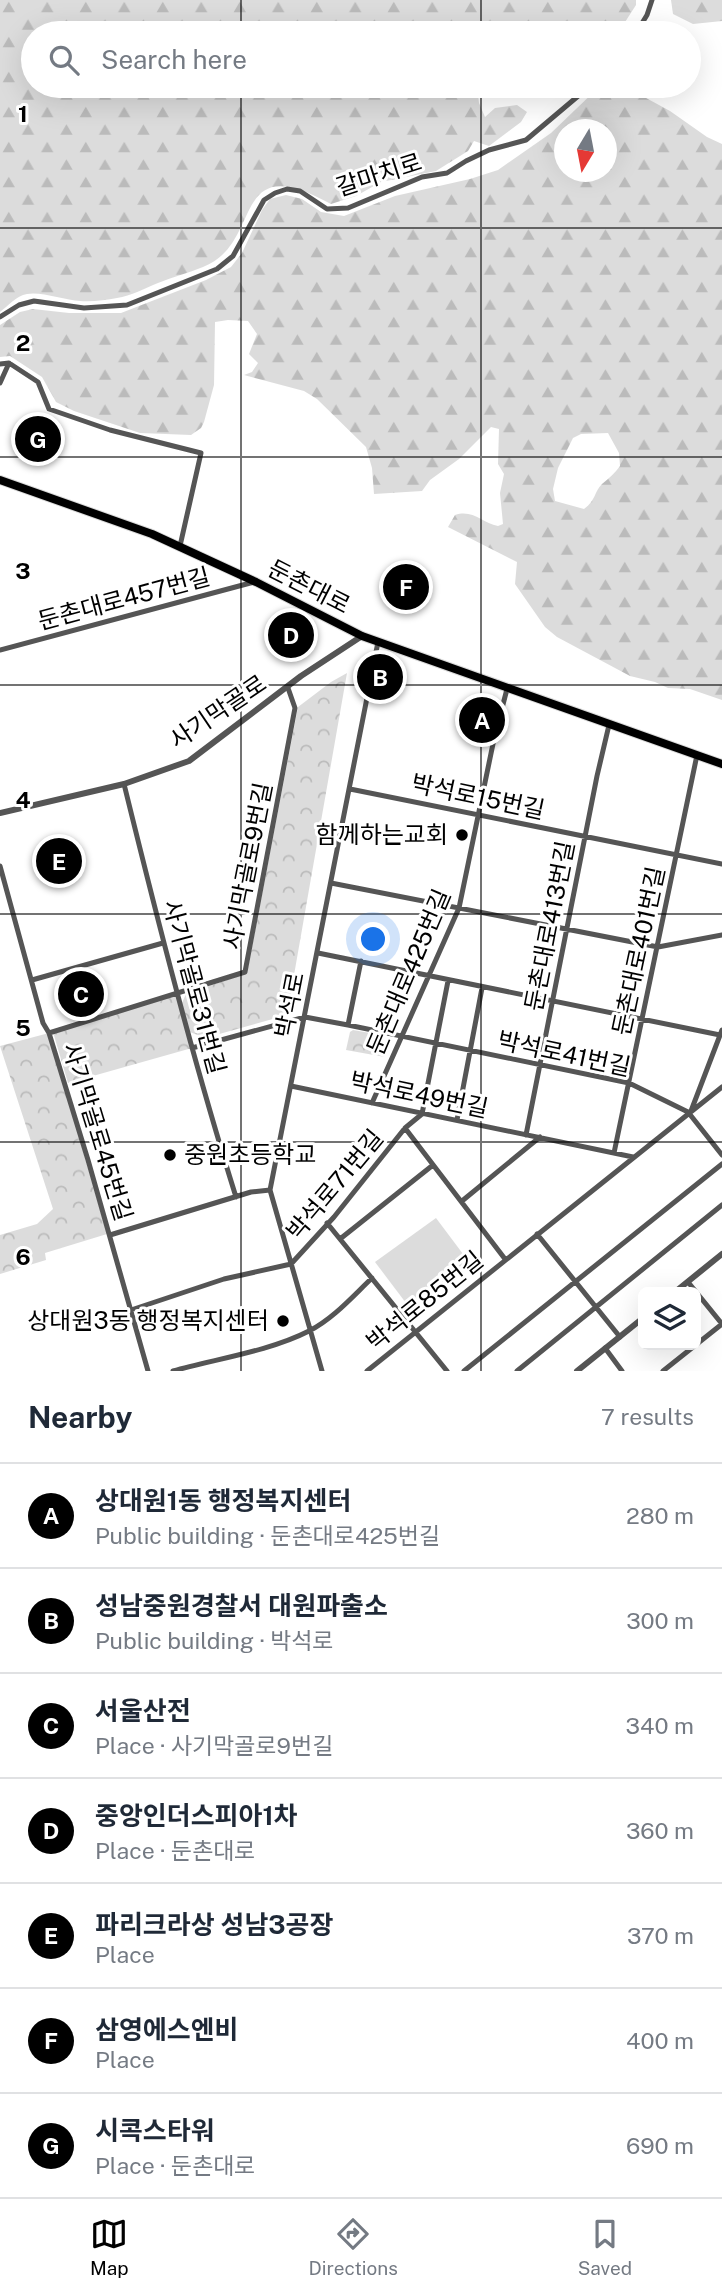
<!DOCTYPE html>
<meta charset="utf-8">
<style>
:root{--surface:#fff;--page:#f2f2f3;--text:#1f2937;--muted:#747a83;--line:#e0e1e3;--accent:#000}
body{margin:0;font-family:"Public Sans","Noto Sans KR",sans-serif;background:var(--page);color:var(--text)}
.controls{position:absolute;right:21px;bottom:21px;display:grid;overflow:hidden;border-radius:10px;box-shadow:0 7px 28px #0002}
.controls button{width:63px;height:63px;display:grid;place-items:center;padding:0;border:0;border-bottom:2px solid var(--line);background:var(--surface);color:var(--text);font:35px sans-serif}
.compass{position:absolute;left:554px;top:119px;width:63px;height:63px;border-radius:50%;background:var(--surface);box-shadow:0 7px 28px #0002;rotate:190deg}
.you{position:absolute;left:374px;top:940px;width:24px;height:24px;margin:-18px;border:5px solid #fff;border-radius:50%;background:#1a73e8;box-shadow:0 0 0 10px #1a73e833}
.badge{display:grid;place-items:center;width:46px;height:46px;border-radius:50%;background:var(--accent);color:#fff;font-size:23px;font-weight:700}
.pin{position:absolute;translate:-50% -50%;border:4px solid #fff;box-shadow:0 2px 7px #0006}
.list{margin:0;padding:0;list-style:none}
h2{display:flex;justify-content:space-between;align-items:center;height:91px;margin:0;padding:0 28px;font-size:30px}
h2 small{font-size:23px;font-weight:400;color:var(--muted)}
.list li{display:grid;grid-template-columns:46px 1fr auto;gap:21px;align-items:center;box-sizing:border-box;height:105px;padding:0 28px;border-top:2px solid var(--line)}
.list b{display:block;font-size:26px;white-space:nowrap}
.list p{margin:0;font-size:23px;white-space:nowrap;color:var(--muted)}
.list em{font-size:23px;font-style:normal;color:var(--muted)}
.icon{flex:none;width:38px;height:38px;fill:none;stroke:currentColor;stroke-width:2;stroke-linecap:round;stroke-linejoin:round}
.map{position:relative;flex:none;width:722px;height:1371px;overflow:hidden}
.search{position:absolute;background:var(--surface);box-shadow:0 7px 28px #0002;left:21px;right:21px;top:21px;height:77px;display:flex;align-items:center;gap:18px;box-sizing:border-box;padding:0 24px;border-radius:38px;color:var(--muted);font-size:26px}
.sheet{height:826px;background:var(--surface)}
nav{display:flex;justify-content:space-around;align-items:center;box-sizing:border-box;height:98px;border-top:2px solid var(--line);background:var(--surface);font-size:19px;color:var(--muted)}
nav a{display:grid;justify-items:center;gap:4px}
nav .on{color:var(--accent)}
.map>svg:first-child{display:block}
</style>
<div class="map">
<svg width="722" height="1371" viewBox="0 0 722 1371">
<defs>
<pattern id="forest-firs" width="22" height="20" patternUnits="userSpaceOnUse" patternTransform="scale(1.75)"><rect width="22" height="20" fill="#dcdcdc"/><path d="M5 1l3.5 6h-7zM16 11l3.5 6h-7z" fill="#bbb"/></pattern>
<pattern id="park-crowns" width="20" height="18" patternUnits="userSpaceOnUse" patternTransform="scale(1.75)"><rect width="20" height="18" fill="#dcdcdc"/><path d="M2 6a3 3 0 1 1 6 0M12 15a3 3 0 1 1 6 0" fill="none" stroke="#bbb"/></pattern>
</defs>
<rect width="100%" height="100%" fill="#fff"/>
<path fill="#dcdcdc" d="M436,1218L469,1262L409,1307L375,1262Z"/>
<path fill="url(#forest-firs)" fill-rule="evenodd" d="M0,0H636V5L618,33H33V86H477L479,103L485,117L495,108L517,105L527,112L521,122L489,146L474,141L468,151L436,171L381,182L356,196L331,204C228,147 265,243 203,267C188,273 173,277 158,283C145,288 131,296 117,298C106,300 92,302 80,301C65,300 40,291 27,294C16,296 8,306 0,312Z
M671,0H722V21L693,24L673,14Z
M600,86H632L635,92L670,111L707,137L722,144V700L690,689L668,688L655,682L630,676L557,637L545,627L515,584L517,562L448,527L455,515C473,509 482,523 498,526L503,524L500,493L504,474L498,464L499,429L491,427L459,459L430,480L422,491L374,494L372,468L366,447L317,399L304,391L244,375L252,372L258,363L249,354L257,334L248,321L228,320L215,322L214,385L204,422L201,428L191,435L140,433L74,411L56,402L42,377L10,356L0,357V325L20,312L33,309L69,313H121L206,280L231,267L242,253L262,210L270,199L286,195L302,199L321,212L344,216L395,196L470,179L498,170L551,133ZM564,130H606V172H564ZM608,433L619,453L620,466C615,473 609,478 602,484C594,492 596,500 584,509L555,501L553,489L558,468L573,438L581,434Z"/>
<path fill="url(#park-crowns)" d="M347,673L287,1015L205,1038L190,1032L192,1048L68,1083L53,1032L177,994L181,1005L186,994L247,973L298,707L331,682Z
M353,1030L376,1034L373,1046L386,1049L385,1057L346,1050L350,1032Z
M49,1033L107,1234L45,1253L46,1260L0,1274V1235L37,1224L53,1209L0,1046Z"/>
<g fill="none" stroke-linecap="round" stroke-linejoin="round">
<defs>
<path id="primary" d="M0,480L152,534L256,582L362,636L722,764"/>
</defs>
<use href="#primary" stroke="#dbdbdb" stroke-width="10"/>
<path stroke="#555" stroke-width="5" d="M636,33L647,15L652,0
M0,317L19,305L34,301L84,308L127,305L217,269L233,256L264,200L275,193L287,189L300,191L327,209L348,208L422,177L447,173L466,161L489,150L526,140L590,86
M0,364L9,363L38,382L49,409L110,430L201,453L180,546
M0,383L9,363
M0,650L254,582
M124,784C158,922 193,1060 236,1197
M350,789L722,864
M0,866L43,1023L49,1033L88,1160L148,1371
M331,883L658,947L722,935
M318,953L720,1035
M32,980L163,943
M348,1025L361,961
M49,1033L245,972L295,708L288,688
M192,1048L305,1017L348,1025L629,1083L688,1112L722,1155
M291,1086L633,1157
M372,1103L459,908L494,739L507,689
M691,1111L722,1030
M457,1120L482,988
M405,1128L505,1259
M526,1135L597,776L609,725
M614,1153L697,755
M462,1201L540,1137
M327,1223L447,1371
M537,1234L620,1337
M110,1235L251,1192L270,1190
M340,1239L433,1165
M688,1282L722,1324
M131,1310L224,1279L291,1264L334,1217L405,1128L422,1114L448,981
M605,1348L622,1371
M173,1371C216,1359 270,1351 309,1331C333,1319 353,1296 372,1278
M322,1371L270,1190L378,642
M367,1371L722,1087
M464,1371L722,1164
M517,1371L722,1205
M663,1371L722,1324"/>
<path stroke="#555" stroke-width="6" d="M0,813L124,784L189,761L301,676L362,636
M675,1292L722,1254
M577,1371L643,1318"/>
<use href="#primary" stroke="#000" stroke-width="8"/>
</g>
<path fill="none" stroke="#000" stroke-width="2" stroke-opacity="0.55" d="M241,0V33M481,0V33M241,86V1371M481,86V1371M0,228H722M0,457H722M0,685H722M0,914H722M0,1142H722"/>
<g fill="#000" stroke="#fff" stroke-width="2.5">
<circle cx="462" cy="835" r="7"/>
<circle cx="170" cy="1155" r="7"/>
<circle cx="283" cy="1321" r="7"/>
</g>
<g text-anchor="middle" stroke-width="6" stroke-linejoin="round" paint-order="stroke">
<g font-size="24" fill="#000" stroke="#fff">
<text transform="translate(379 175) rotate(-18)" y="8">갈마치로</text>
<text transform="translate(309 587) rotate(27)" y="8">둔촌대로</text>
<text transform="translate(124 599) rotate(-15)" y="8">둔촌대로457번길</text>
<text transform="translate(218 712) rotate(-34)" y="8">사기막골로</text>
<text transform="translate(478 797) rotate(12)" y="8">박석로15번길</text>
<text transform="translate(248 866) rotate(-79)" y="8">사기막골로9번길</text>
<text transform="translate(550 926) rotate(-79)" y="8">둔촌대로413번길</text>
<text transform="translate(639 951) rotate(-78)" y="8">둔촌대로401번길</text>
<text transform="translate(409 972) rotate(-67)" y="8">둔촌대로425번길</text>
<text transform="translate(194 987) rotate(75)" y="8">사기막골로31번길</text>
<text transform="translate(290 1005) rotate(-79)" y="8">박석로</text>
<text transform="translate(564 1054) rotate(12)" y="8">박석로41번길</text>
<text transform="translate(419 1095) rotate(12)" y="8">박석로49번길</text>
<text transform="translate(97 1132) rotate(73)" y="8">사기막골로45번길</text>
<text transform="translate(335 1185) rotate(-50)" y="8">박석로71번길</text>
<text transform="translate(425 1301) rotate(-39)" y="8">박석로85번길</text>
</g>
<g font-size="24" fill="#000" stroke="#fff" text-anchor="end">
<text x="448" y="843">함께하는교회</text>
<text x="184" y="1163" text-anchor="start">중원초등학교</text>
<text x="269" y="1329">상대원3동 행정복지센터</text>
</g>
</g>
<g font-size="23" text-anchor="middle" font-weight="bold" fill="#000" stroke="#fff" stroke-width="6" stroke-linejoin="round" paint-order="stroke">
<text x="23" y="122">1</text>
<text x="23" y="351">2</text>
<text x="23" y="579">3</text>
<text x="23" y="808">4</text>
<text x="23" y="1036">5</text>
<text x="23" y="1265">6</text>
</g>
</svg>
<div class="controls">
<button><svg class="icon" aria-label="layers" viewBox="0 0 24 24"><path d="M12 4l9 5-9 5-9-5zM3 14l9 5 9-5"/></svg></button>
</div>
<svg class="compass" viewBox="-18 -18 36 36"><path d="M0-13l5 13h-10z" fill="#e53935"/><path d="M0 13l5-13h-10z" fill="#747a83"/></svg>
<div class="you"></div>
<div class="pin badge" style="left:482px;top:720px">A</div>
<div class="pin badge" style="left:380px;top:677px">B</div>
<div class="pin badge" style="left:81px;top:994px">C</div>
<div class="pin badge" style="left:291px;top:635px">D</div>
<div class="pin badge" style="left:59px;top:861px">E</div>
<div class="pin badge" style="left:406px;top:587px">F</div>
<div class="pin badge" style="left:38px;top:439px">G</div>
<div class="search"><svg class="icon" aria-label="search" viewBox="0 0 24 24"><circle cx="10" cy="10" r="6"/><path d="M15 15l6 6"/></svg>Search here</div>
</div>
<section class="sheet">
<h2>Nearby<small>7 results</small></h2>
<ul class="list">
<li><span class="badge">A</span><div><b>상대원1동 행정복지센터</b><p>Public building · 둔촌대로425번길</p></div><em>280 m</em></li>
<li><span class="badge">B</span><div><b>성남중원경찰서 대원파출소</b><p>Public building · 박석로</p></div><em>300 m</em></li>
<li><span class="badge">C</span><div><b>서울산전</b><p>Place · 사기막골로9번길</p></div><em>340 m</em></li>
<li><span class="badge">D</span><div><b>중앙인더스피아1차</b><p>Place · 둔촌대로</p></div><em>360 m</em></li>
<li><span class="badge">E</span><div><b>파리크라상 성남3공장</b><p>Place</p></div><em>370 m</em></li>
<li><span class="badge">F</span><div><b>삼영에스엔비</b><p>Place</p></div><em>400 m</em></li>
<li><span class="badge">G</span><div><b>시콕스타워</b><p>Place · 둔촌대로</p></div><em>690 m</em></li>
</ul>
</section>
<nav>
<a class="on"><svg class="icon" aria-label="map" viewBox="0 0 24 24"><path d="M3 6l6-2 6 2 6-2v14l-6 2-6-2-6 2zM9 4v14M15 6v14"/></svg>Map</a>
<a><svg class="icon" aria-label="directions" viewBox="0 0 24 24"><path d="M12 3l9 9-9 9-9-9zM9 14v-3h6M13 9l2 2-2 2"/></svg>Directions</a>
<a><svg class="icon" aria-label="saved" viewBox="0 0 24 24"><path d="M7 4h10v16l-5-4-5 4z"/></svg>Saved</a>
</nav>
